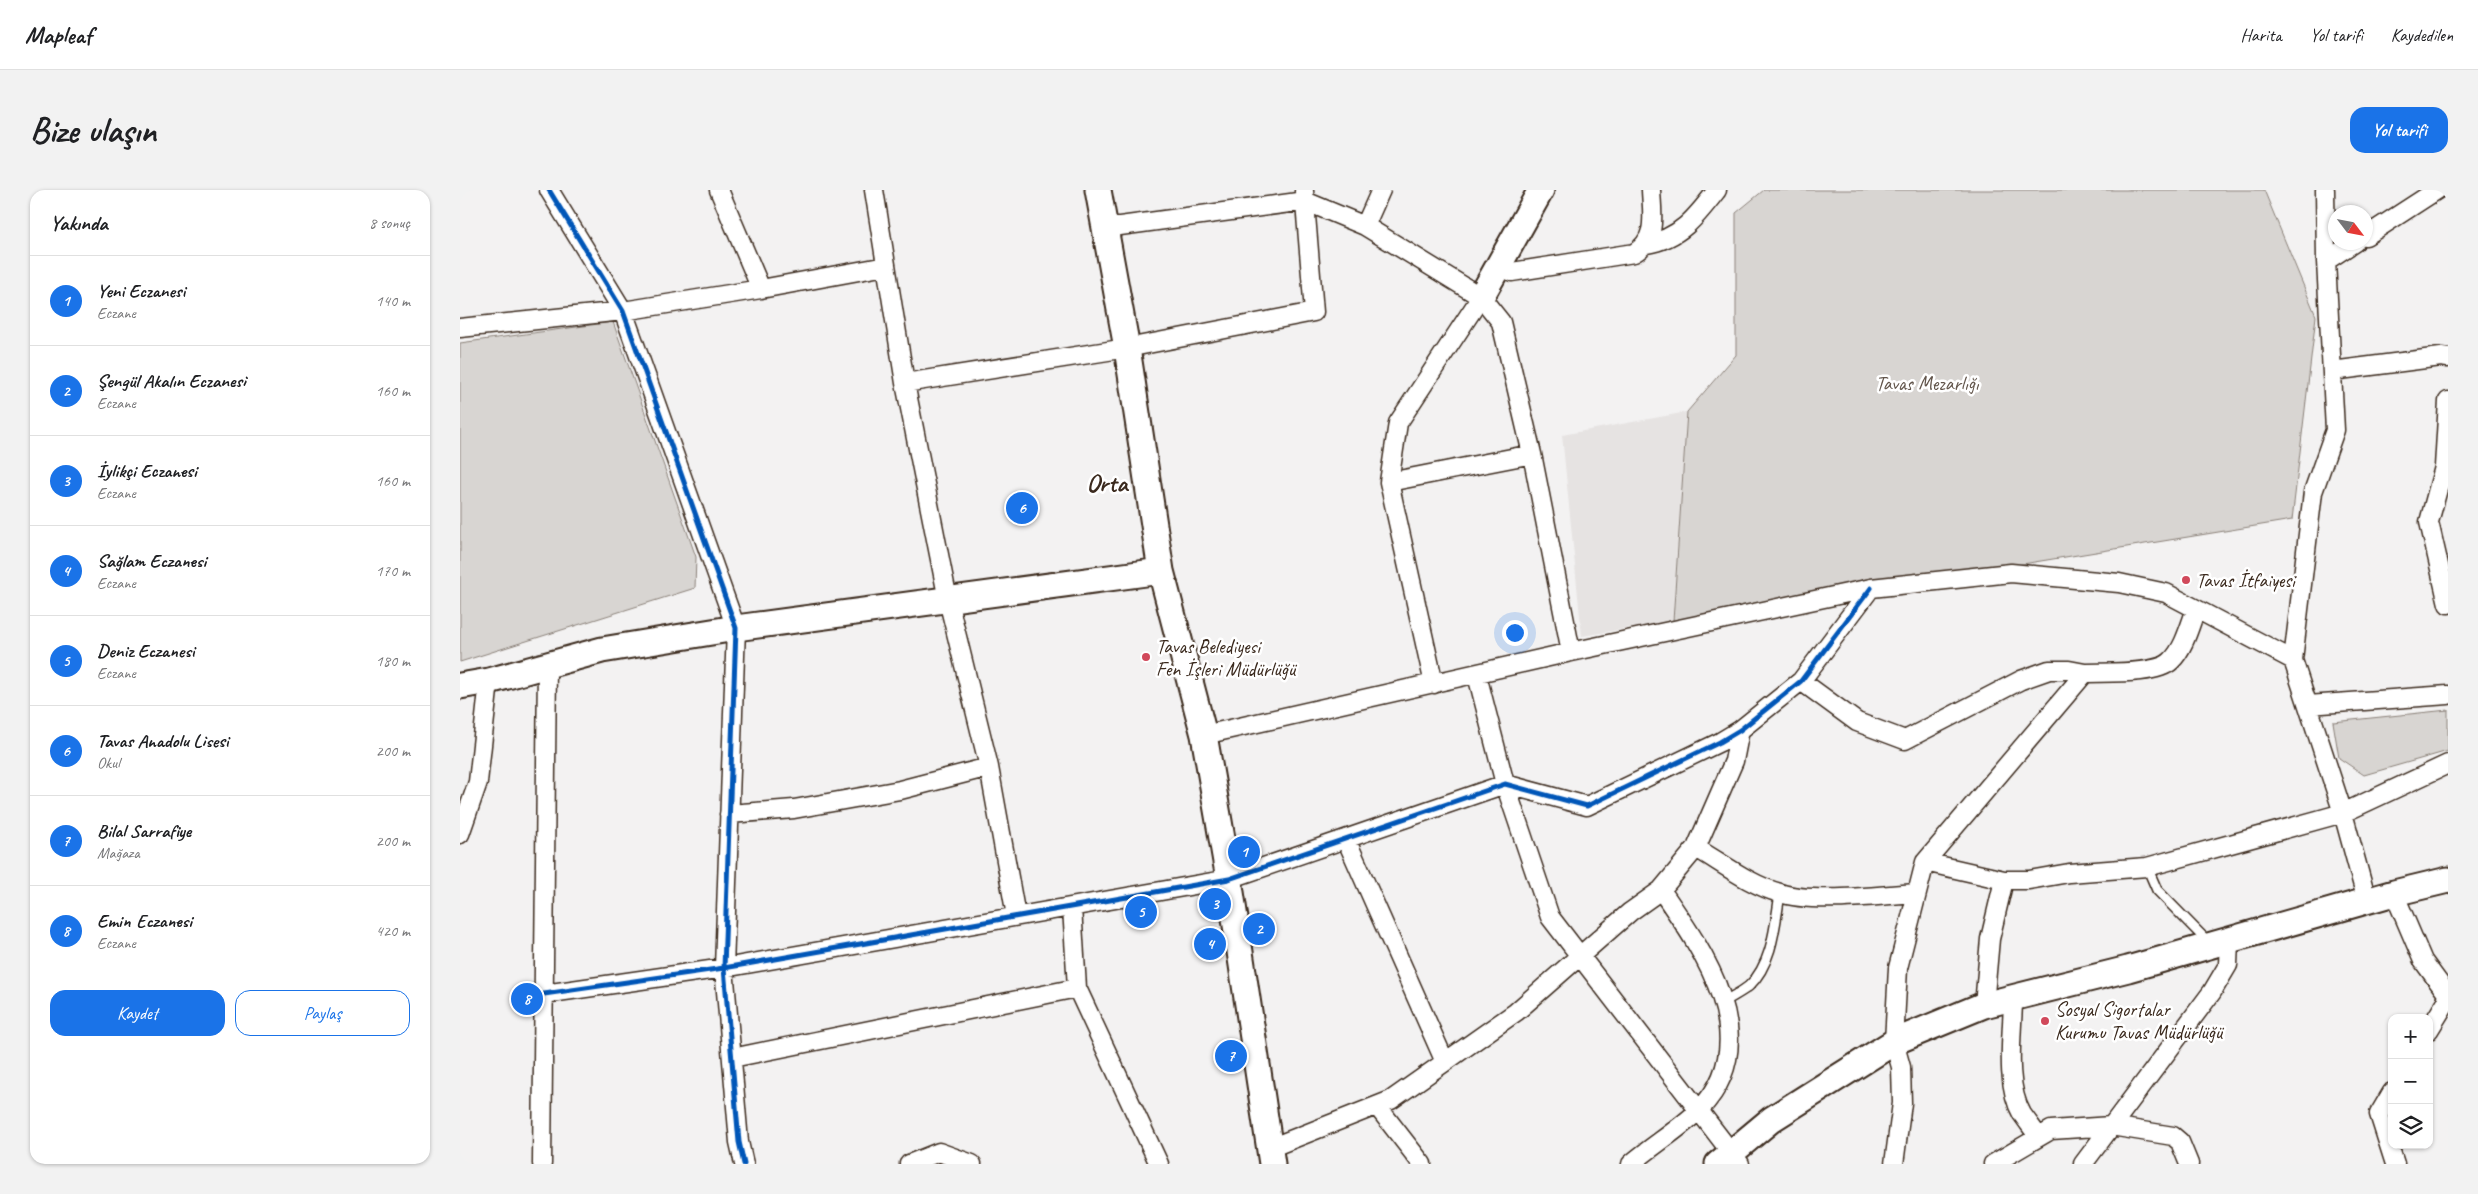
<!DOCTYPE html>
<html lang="tr">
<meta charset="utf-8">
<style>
:root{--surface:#fff;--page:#f2f2f2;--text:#202124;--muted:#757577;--line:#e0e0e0;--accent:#1a73e8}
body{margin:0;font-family:Caveat,sans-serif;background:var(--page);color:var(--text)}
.controls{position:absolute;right:15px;bottom:15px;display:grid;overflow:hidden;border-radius:10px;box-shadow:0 1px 4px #0004}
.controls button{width:45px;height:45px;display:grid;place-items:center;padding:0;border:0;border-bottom:1px solid var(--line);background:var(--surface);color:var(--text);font:25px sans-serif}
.compass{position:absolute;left:1868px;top:15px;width:45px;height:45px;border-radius:50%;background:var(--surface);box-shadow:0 1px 4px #0004;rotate:122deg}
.you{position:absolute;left:1054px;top:442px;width:18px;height:18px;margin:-12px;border:4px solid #fff;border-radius:50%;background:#1a73e8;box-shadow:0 0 0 8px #1a73e833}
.badge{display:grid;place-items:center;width:32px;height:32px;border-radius:50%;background:var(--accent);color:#fff;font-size:16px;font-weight:700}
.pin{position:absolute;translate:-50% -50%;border:2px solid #fff;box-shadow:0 1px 5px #0006}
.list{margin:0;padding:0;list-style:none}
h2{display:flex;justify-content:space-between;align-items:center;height:65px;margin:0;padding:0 20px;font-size:21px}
h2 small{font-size:16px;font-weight:400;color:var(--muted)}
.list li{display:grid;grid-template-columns:32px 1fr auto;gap:15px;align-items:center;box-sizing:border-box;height:90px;padding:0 20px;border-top:1px solid var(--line)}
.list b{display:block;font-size:19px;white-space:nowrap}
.list p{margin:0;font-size:16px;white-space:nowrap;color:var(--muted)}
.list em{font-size:16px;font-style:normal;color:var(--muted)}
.actions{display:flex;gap:10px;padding:15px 20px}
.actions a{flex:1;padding:11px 0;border:1px solid var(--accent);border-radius:15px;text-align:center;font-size:18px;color:var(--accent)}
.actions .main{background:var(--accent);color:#fff}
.icon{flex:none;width:28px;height:28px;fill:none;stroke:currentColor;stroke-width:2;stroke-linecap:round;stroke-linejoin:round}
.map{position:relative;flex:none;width:1988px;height:974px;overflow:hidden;border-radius:15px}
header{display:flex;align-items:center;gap:30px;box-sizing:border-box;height:70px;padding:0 25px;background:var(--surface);border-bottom:1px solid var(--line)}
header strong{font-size:24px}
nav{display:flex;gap:28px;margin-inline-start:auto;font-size:18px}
.intro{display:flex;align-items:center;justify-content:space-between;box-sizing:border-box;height:120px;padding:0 30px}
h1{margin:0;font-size:35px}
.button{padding:12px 22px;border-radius:15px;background:var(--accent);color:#fff;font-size:18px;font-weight:700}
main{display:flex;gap:30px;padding:0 30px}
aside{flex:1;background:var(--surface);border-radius:15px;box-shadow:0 1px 4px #0004}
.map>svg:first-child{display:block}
</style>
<header>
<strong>Mapleaf</strong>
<nav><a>Harita</a><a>Yol tarifi</a><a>Kaydedilen</a></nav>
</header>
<div class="intro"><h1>Bize ulaşın</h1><a class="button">Yol tarifi</a></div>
<main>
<aside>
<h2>Yakında<small>8 sonuç</small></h2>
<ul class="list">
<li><span class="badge">1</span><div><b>Yeni Eczanesi</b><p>Eczane</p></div><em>140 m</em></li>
<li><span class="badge">2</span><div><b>Şengül Akalın Eczanesi</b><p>Eczane</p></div><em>160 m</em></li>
<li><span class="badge">3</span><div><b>İylikçi Eczanesi</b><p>Eczane</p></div><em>160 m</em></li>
<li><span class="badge">4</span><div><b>Sağlam Eczanesi</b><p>Eczane</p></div><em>170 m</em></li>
<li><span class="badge">5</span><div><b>Deniz Eczanesi</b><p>Eczane</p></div><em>180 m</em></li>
<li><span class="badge">6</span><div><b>Tavas Anadolu Lisesi</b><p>Okul</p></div><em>200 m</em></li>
<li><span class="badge">7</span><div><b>Bilal Sarrafiye</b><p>Mağaza</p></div><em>200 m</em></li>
<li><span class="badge">8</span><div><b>Emin Eczanesi</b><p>Eczane</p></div><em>420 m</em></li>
</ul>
<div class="actions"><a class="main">Kaydet</a><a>Paylaş</a></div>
</aside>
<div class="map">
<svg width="1988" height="974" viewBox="0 0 1988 974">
<rect width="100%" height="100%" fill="#f3f2f2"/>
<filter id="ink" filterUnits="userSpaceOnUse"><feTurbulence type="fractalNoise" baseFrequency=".02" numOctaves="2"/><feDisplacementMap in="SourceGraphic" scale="10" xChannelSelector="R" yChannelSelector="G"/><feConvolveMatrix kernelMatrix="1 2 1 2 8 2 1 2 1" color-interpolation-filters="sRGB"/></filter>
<g filter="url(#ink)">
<path fill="#e6e3e2" d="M1227,222L1213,431L1122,446L1102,245Z"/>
<path fill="#d8d5d2" stroke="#8a8078" d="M1304,0H1804L1856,126L1832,330L1213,431L1227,222L1276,165V23Z
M153,132L236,367L235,398L0,472V153Z
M1988,520V561L1904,585L1879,568L1873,532Z"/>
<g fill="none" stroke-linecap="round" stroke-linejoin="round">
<defs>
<path id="lane" d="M1687,677L1697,700L1749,753
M1262,813C1271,807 1282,802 1289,796C1313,773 1315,734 1320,704"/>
<path id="street" d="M89,0L163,121L276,438L264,778L279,952L284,974
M259,0L301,99
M414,0L445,193L488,410L529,577L556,726
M905,36L921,0
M645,38L845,11L905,36L1021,107L1041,132L1072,264L1111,462
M1906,46L1977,0
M1186,54C1220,49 1237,26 1257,0
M1866,71L1895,52
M1039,76L1052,82L1174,63C1198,49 1192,24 1191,0
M0,138L163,121L301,99L426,76
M1872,181L1981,167L1988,168
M445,193L667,158L854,122L844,1
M1988,211L1984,277L1969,332L1988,414
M929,292L1072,264
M1833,470L1853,302L1875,240L1866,71L1865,0
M1017,485L1045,594L1090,727L1280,974
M1341,491L1397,532L1445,550L1561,490L1589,480H1609L1625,483
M974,494L929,292L938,233L1021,107
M1848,515L1988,505
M744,545L1111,462L1411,398L1551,383L1659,393L1706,403L1833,470L1883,623L1907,711
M269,624L334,619L440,600L529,577
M0,644L18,592L29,491
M886,649L985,872
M1236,658C1262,673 1290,695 1320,703C1353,714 1420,705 1457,703
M1465,672L1544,690H1569L1609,683L1687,677L1883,623L1988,574
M1934,703L1963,771L1988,805
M612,717L617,798L699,974
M84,804L264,778L769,689L1045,594L1127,616L1260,552L1280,540L1341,491L1411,398
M1553,808C1553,842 1544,893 1562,924C1567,931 1573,939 1578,946
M1524,815L1530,749L1544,690
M1969,840L1988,809
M272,868L617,798
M1932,902L1919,924L1935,974
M917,916L962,974
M810,958L931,910L1056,822L1170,722L1201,700L1236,658L1274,571L1280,540
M82,974L87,475
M449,974L479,962L512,974
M1171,974C1193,955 1220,939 1240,919C1306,851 1244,762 1201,700
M1434,974L1442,913L1441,877L1434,852L1438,778L1465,672L1625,483C1645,482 1697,485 1711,471C1724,459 1730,435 1736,419
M1533,974L1591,940L1651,936L1713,946L1720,952L1729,974
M1623,974L1752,802L1768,775L1769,750"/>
<path id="secondary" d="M638,0L667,158L701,381L744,545L769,689L812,974
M1021,107L1081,0
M0,496L29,491L142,460L276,438L701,381
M1258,974L1312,929L1434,852L1524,815L1668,779L1934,703L1988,690"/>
</defs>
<use href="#lane" stroke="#3b2a1e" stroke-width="12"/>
<use href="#street" stroke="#3b2a1e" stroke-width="21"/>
<use href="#secondary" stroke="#3b2a1e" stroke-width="29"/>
<use href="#lane" stroke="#fff" stroke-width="9"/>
<use href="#street" stroke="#fff" stroke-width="18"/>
<use href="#secondary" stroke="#fff" stroke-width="25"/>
<defs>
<path id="cycleway" d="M89,0L163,121L276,438L264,778L279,952L284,974
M84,804L264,778L769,689L1045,594L1127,616L1260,552L1280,540L1341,491L1411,398"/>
</defs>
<use href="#cycleway" stroke="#fff" stroke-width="8"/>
<use href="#cycleway" stroke="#0057b8" stroke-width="5"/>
</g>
</g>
<g fill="#d1495b" stroke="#fff" stroke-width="2">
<circle cx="1726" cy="390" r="5"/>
<circle cx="686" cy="467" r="5"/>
<circle cx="1585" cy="831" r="5"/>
</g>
<g text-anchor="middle" stroke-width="5" stroke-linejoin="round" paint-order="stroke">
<g font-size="20" fill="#62554b" stroke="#fff">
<text x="1467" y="200">Tavas Mezarlığı</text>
</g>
<g font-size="20" fill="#3b2a1e" stroke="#fff" text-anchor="start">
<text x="1736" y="397">Tavas İtfaiyesi</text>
<text x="696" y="463">Tavas Belediyesi<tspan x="696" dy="23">Fen İşleri Müdürlüğü</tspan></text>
<text x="1595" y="826">Sosyal Sigortalar<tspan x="1595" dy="23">Kurumu Tavas Müdürlüğü</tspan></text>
</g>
<g font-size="25" font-weight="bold" fill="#3b2a1e" stroke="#fff">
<text x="647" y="301">Orta</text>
</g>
</g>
</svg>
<div class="controls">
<button>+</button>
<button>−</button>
<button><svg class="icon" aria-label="layers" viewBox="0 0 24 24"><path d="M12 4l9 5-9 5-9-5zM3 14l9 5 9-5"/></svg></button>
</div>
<svg class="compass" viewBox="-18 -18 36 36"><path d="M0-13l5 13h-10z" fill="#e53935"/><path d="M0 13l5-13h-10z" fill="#757577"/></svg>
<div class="you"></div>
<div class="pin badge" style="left:784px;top:662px">1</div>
<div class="pin badge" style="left:799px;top:739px">2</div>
<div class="pin badge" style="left:755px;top:714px">3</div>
<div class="pin badge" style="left:750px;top:754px">4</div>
<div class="pin badge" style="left:681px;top:722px">5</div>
<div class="pin badge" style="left:562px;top:318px">6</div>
<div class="pin badge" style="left:771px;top:866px">7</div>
<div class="pin badge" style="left:67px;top:809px">8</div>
</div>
</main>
